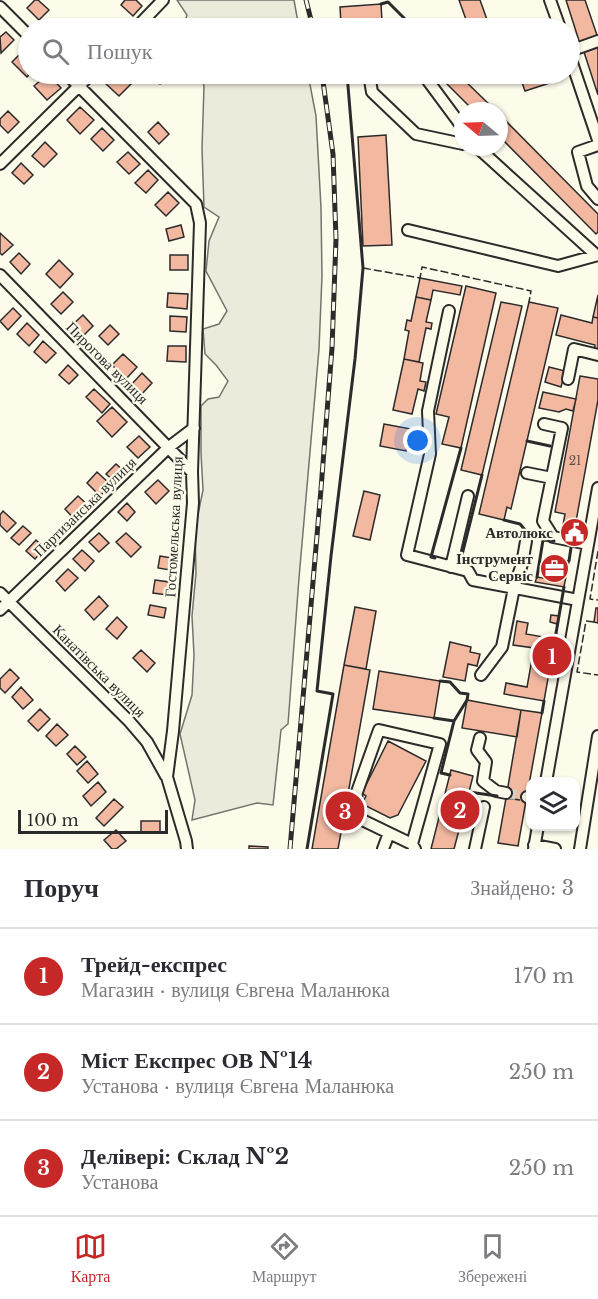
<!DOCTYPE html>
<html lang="uk">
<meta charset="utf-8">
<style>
:root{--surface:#fff;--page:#f2f2f3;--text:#2b2b33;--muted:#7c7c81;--line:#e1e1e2;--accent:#c62828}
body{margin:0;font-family:"Libre Baskerville",serif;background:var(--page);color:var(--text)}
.controls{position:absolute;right:18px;bottom:18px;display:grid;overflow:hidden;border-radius:12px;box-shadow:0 2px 4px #0004}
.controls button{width:54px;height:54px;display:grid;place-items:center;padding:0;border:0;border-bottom:2px solid var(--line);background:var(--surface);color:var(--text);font:30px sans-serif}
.compass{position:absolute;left:454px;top:102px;width:54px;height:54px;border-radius:50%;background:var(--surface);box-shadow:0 2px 4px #0004;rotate:289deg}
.scale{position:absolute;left:18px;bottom:15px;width:150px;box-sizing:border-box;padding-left:6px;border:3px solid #2b2b2b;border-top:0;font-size:16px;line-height:21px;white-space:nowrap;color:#2b2b2b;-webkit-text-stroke:4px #fdfbea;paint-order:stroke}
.you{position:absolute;left:418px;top:441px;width:21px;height:21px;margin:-15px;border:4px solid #fff;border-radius:50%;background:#1a73e8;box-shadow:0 0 0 9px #1a73e833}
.badge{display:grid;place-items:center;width:39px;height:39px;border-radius:50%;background:var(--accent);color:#fff;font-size:20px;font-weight:700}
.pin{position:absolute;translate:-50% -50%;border:3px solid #fff;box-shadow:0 2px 6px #0006}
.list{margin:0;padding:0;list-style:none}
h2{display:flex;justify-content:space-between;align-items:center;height:78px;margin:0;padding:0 24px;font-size:26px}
h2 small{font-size:20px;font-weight:400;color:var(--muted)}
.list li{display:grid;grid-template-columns:39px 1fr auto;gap:18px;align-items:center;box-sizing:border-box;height:96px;padding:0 24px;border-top:2px solid var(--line)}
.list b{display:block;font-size:22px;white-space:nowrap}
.list p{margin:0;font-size:20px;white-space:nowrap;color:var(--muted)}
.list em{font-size:20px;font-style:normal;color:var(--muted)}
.icon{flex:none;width:33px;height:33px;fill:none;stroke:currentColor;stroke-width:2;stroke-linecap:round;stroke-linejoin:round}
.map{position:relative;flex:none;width:598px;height:849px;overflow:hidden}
.search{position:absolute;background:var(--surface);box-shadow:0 2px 4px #0004;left:18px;right:18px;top:18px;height:66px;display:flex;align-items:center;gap:15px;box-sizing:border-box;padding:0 21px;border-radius:33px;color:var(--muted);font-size:22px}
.sheet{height:366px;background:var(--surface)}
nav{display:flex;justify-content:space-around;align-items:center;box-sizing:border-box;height:84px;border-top:2px solid var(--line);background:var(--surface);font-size:16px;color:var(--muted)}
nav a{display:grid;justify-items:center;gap:3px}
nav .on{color:var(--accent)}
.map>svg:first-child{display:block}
</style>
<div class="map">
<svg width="598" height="849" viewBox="0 0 598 849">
<rect width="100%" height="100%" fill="#fdfbea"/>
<path fill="#ecebdb" stroke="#74746e" stroke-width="1.5" d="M177,0H294L299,28H183L187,15Z
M201,74H308L316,116L321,208L322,276L319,349L299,578L288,724L281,730L273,805L257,803L192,820L195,800L180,734L192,695L194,655L192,616L196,573L195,529L203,490L201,453V406L208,399L219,397L228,381L216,365L205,354L203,329L219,324L227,311L206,271L209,241L219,217L204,207L202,149L204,86Z"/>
<path fill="#f2b8a0" stroke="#2b2b2b" stroke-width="1.5" d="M35,0H38L49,10L39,20L27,8Z
M125,0H136L142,6L133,16L121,5Z
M459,0H480L490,28H469Z
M566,0H585L598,38L580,44Z
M381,4L382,21L341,24L340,7Z
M62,22L68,28H55Z
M6,32L14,40L1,53L0,37Z
M598,44V95L583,49Z
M24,50L28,54V74H30L27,77L12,62Z
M48,74L61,88L47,100L34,86Z
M114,74H122L132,83L119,96L105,83Z
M148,74H168L160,84Z
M437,74H458L496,111H474Z
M499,74H519L502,80Z
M519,74H557L559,80L525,91Z
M80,107L94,120L80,134L67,120Z
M8,111L19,122L8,133L0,125V119Z
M499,114L598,214V232L596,234L499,136Z
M158,122L169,134L159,144L148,132Z
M102,128L114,140L103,151L91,139Z
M386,135L392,245L363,246L358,137Z
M45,142L57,154L44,167L32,156Z
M128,152L140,164L129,174L117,162Z
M21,163L33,175L24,184L12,173Z
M148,170L158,180L146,193L135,183Z
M168,192L179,203L166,216L155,205Z
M181,225L184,237L169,241L166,229Z
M0,233L13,245L2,255L0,253Z
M19,253L30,264L21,274L10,262Z
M170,255H188V270H170Z
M59,260L73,274L60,288L46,274Z
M420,278L462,286L460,295L433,290L431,300L416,297Z
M466,286L496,293L461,448L442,444L449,417L436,414Z
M63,292L73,302L61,314L51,304Z
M168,293L188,294L187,309L167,307Z
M598,295V318L593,317Z
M416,297L431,300L426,322L432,323L431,329L426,328L419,362L404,359L409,331L405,330L407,320L411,321Z
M501,302L522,306L482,475L461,470Z
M529,302L558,308L511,509L507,507L504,520L479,514Z
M13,308L21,316L8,330L0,321Z
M83,315L93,326L82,337L71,326Z
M561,315L592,323L593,317L598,318V352L594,351L595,345L556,335Z
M170,316L187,317L186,332L170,331Z
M27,323L39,335L29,346L17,334Z
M110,325L119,334L108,345L99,336Z
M43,341L56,353L46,363L34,352Z
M168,346H186V362L167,361Z
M123,354L137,367L126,379L112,365Z
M404,359L423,363L420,381L426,382L424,391L418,389L412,414L393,410Z
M68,365L78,375L69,384L59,375Z
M549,367L565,371L561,387L545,382Z
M142,373L152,383L141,395L131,385Z
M580,376L598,379V400L575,527L563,525L565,514L555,512Z
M94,389L110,404L102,413L86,397Z
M543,392L576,399L573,411L566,409L559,412L539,408Z
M112,407L127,422L112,437L97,421Z
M384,424L411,429L406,451L380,446Z
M139,436L150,447L138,458L127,447Z
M116,464L125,472L115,482L106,474Z
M97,472L111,485L100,496L87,483Z
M158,480L169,491L156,504L145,492Z
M364,491L380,495L370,540L353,536Z
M78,496L90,507L76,521L65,509Z
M127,503L135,512L127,521L118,512Z
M3,511L16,523L7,532L0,525V515Z
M563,525L575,527L573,537L561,535Z
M23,526L31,533L19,545L11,538Z
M99,533L109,543L99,552L89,542Z
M126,533L141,547L131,557L116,542Z
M36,540L45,548L35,559L26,551Z
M82,550L94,561L85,571L73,559Z
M160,556L172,558L170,570L158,568Z
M552,558L569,561L564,587L535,582L537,577L548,579Z
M68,569L78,578L65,591L56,581Z
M155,580L169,582L168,595L153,593Z
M99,596L108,606L94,620L85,610Z
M150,605L166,608L164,618L148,615Z
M355,607L376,611L366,669L344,665Z
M596,608H598V623L594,622Z
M551,615L559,616L557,624L550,622Z
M117,617L127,627L117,639L106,629Z
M517,621L528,623L526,634L555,639L544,701L504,694L506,683L527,687L534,648L513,645Z
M450,642L471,647L470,652L480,654L477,666L468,664L465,681L443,677Z
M141,650L155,663L147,672L133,658Z
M344,665L370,670L345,811L338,849H312Z
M10,669L19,678L5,693L0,688V679Z
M379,671L440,681L434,718L373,709Z
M21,687L33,700L23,709L12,697Z
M467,700L521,710L517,737L462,728Z
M40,709L50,719L38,731L28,721Z
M521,710L542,713L526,801L506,798Z
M57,724L68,735L56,746L46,736Z
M388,741L426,761L398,815L390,818L362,804L366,796L362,793Z
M75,746L86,757L77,765L67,754Z
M87,761L98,774L88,783L77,771Z
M451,770L473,776L469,792L454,849H431Z
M98,782L106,792L91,806L83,796Z
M506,798L526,801L518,846L498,843Z
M114,799L123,807L104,826L96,818Z
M141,821H160V833H141Z
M116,830L126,841L116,849H112L104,840Z
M249,846L268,847V849H249Z"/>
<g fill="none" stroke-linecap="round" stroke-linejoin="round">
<path stroke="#d3d1c4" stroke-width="10" stroke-dasharray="10 5" stroke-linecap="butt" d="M506,793L527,797"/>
<defs>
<path id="minor" d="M550,0L560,28
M0,7L28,35
M136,28L163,0
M570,51L598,41
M570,57L598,140
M67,74L196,204L200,223L192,472L193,503L173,731L167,777L186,841L187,849
M369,74L372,92L416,134L463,144
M426,78L463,128
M598,145L578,152L587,186L598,199
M477,147L596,255
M0,164L91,74
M408,230L558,266L598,255
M0,275L192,472
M449,311L428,411L430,454L407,555L468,571L473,580L578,600
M568,379L574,349L598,355
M544,424L562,428L543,521L553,537L588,544
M527,473L552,478
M451,567L468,496
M0,593L129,721L147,742L166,776
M0,610L169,447L194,428
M481,675L502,647L514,588L522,564L526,541
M480,738L477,750L486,762L483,781L496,791L506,793
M546,782L598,488
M527,797L530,798
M389,833L354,816L357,792L379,730L440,744L412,844L415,849
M534,845L555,849
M383,849L389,833L412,844
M475,849L484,807
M534,849L538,826
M580,849L598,736"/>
</defs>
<use href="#minor" stroke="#2b2b2b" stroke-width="14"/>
<use href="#minor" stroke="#fdfbea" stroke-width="10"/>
<defs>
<path id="rail" d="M306,0L313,28
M290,849L321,489L332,348L336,239L333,154L322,74"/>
</defs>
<use href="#rail" stroke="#2b2b2b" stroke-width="5"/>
<use href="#rail" stroke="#fdfbea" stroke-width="3" stroke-dasharray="9" stroke-linecap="butt"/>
<path stroke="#2b2b2b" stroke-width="1.5" stroke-dasharray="8 3" stroke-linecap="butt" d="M363,268L420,278L422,267L531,291L529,302
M598,551L590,599L598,600
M594,622L586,621L577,672L598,675"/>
<path stroke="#2b2b2b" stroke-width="3" d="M381,4L388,2L414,28
M527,441L550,446
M504,520L520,524L526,531L544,535L543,540
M435,558L431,557L461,448
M569,561L572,541
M460,563L482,475
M537,577L543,540L554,541
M555,639L564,587
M440,681L450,682L460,693L468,694L467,700L454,721L441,773L450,775
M542,713L544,701
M434,718L454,721
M469,792L497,796
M307,849L333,694L317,691L331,556L355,359L363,268L347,74"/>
</g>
<defs>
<symbol id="civic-disc" viewBox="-11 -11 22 22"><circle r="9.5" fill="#c62828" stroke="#fdfbea"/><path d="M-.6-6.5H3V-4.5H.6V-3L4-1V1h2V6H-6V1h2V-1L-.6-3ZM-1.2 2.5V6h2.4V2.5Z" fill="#fff"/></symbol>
<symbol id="office-disc" viewBox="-11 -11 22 22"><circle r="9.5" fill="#c62828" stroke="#fdfbea"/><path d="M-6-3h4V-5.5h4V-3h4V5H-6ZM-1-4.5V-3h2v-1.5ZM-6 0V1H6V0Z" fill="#fff"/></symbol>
</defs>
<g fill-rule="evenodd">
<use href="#civic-disc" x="558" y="516" width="33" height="33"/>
<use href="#office-disc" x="538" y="552" width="33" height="33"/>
</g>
<g text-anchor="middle" stroke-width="4.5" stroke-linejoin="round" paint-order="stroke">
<g font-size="12" fill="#5d4e48">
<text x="575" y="465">21</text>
</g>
<g font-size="15" fill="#2b2b2b" stroke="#fdfbea">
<text transform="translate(107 363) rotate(45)" y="5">Пирогова вулиця</text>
<text transform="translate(85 507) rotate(-44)" y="5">Партизанська вулиця</text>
<text transform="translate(174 527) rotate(-87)" y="5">Гостомельська вулиця</text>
<text transform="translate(99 671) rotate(45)" y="5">Канатівська вулиця</text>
</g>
<g font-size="15" font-weight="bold" fill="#2b2b2b" stroke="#fdfbea" text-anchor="end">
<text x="553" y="538">Автолюкс</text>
<text x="533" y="564">Інструмент<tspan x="533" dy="17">Сервіс</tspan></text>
</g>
</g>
</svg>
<div class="controls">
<button><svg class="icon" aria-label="layers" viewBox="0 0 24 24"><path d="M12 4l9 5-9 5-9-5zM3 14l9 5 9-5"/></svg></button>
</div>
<svg class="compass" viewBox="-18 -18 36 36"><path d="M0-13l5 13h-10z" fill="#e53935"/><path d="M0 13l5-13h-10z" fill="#7c7c81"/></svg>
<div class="scale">100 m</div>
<div class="you"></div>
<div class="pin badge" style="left:552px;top:656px">1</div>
<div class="pin badge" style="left:460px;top:810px">2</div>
<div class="pin badge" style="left:345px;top:811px">3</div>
<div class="search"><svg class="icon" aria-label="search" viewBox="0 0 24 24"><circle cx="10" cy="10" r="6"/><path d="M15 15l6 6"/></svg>Пошук</div>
</div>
<section class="sheet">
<h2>Поруч<small>Знайдено: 3</small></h2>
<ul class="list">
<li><span class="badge">1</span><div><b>Трейд-експрес</b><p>Магазин · вулиця Євгена Маланюка</p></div><em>170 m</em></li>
<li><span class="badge">2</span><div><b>Міст Експрес ОВ №14</b><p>Установа · вулиця Євгена Маланюка</p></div><em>250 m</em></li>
<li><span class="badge">3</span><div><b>Делівері: Склад №2</b><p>Установа</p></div><em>250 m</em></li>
</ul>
</section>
<nav>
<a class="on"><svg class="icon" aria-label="map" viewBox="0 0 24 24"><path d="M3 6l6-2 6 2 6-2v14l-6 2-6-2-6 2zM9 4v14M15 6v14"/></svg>Карта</a>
<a><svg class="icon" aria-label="directions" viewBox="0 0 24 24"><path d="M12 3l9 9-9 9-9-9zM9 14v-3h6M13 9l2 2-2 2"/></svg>Маршрут</a>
<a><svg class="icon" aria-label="saved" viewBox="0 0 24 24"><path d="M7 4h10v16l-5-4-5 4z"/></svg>Збережені</a>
</nav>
